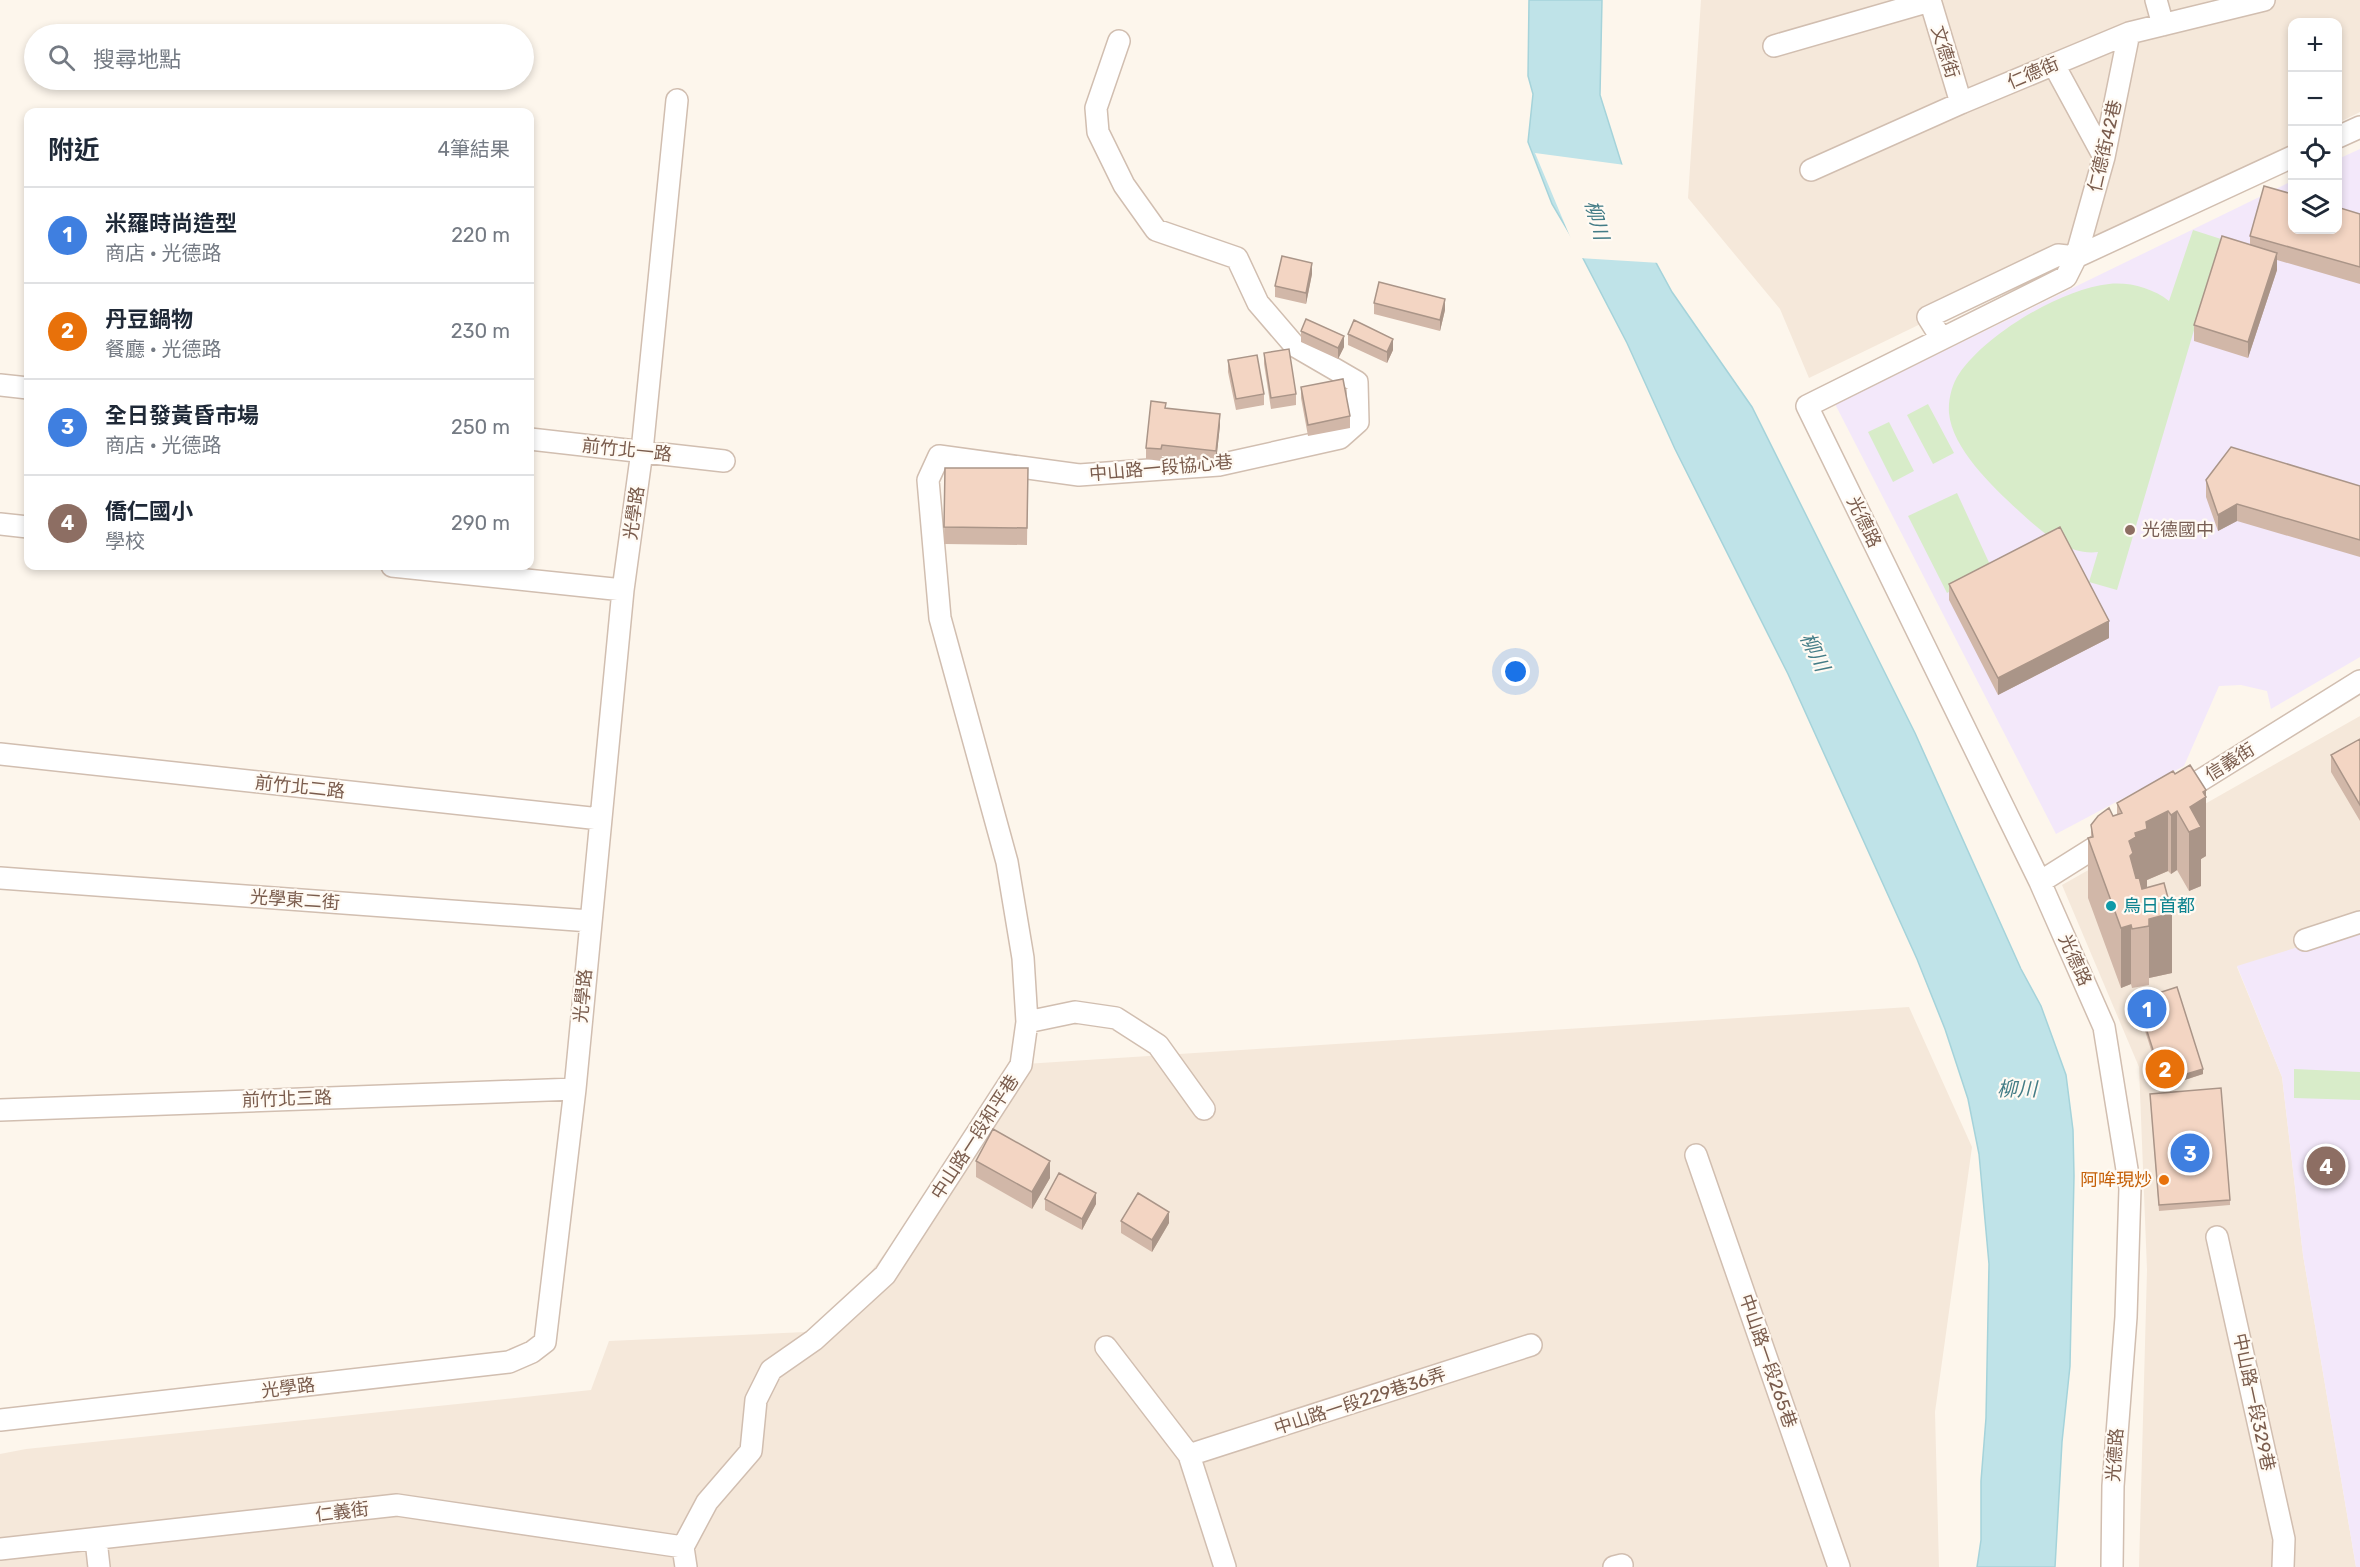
<!DOCTYPE html>
<html lang="zh-TW">
<meta charset="utf-8">
<style>
:root{--surface:#fff;--page:#f2f2f3;--text:#1f2937;--muted:#747a83;--line:#e0e1e3;--accent:#b45309}
body{margin:0;font-family:Rubik,"Noto Sans TC",sans-serif;background:var(--page);color:var(--text)}
.controls{position:absolute;right:18px;top:18px;display:grid;overflow:hidden;border-radius:12px;box-shadow:0 3px 9px #0003}
.controls button{width:54px;height:54px;display:grid;place-items:center;padding:0;border:0;border-bottom:2px solid var(--line);background:var(--surface);color:var(--text);font:30px sans-serif}
.you{position:absolute;left:1516px;top:672px;width:21px;height:21px;margin:-15px;border:4px solid #fff;border-radius:50%;background:#1a73e8;box-shadow:0 0 0 9px #1a73e833}
.badge{display:grid;place-items:center;width:39px;height:39px;border-radius:50%;background:var(--accent);color:#fff;font-size:20px;font-weight:700}
.pin{position:absolute;translate:-50% -50%;border:3px solid #fff;box-shadow:0 2px 6px #0006}
.list{margin:0;padding:0;list-style:none}
h2{display:flex;justify-content:space-between;align-items:center;height:78px;margin:0;padding:0 24px;font-size:26px}
h2 small{font-size:20px;font-weight:400;color:var(--muted)}
.list li{display:grid;grid-template-columns:39px 1fr auto;gap:18px;align-items:center;box-sizing:border-box;height:96px;padding:0 24px;border-top:2px solid var(--line)}
.list b{display:block;font-size:22px;white-space:nowrap}
.list p{margin:0;font-size:20px;white-space:nowrap;color:var(--muted)}
.list em{font-size:20px;font-style:normal;color:var(--muted)}
.icon{flex:none;width:33px;height:33px;fill:none;stroke:currentColor;stroke-width:2;stroke-linecap:round;stroke-linejoin:round}
.map{position:relative;flex:none;width:2360px;height:1567px;overflow:hidden}
.search{position:absolute;background:var(--surface);box-shadow:0 3px 9px #0003;left:24px;top:24px;width:510px;height:66px;display:flex;align-items:center;gap:15px;box-sizing:border-box;padding:0 21px;border-radius:33px;color:var(--muted);font-size:22px}
.panel{position:absolute;background:var(--surface);box-shadow:0 3px 9px #0003;left:24px;top:108px;width:510px;height:462px;border-radius:12px}
.map>svg:first-child{display:block}
</style>
<div class="map">
<svg width="2360" height="1567" viewBox="0 0 2360 1567">
<rect width="100%" height="100%" fill="#fdf6ec"/>
<path fill="#f5e8da" d="M1701,0H2360V112L2338,123V22H2292V144L1809,378L1780,309L1688,198Z
M2360,716V928L2237,967L2282,1077L2303,1255L2356,1567H2139L2147,1270L2139,1067L2062,885Z
M1909,1007L1972,1147L1935,1412L1939,1567H0V1454L26,1449L591,1390L609,1341L827,1331L1025,1064Z"/>
<path fill="#f3e8fa" d="M2360,149V657L2271,709L2267,691L2241,685L2219,686L2184,766L2056,834L1835,404L2292,181V230H2338V159Z
M2360,928V1567H2356L2303,1255L2282,1077L2237,966Z"/>
<path fill="#d8ecc9" d="M2193,230L2221,239L2117,590L2089,582L2098,552C2068,556 2041,531 2020,512C1995,489 1952,449 1949,413C1948,400 1952,384 1959,374C1986,334 2061,289 2109,284C2130,282 2152,288 2169,301Z
M1928,404L1954,453L1933,464L1907,415Z
M1889,422L1914,471L1893,482L1868,432Z
M1957,493L1992,569L1947,593L1908,516Z
M2294,1069L2360,1072V1100L2294,1098Z"/>
<path fill="#bfe3e8" stroke="#a5d3da" stroke-width="1.5" d="M1529,0H1602L1600,95L1648,248L1672,292L1752,407L1915,733L2021,969L2041,1006L2066,1075L2073,1130L2074,1176L2070,1366L2062,1442L2055,1567H1977L1981,1540V1481L1986,1418L1989,1264L1979,1154L1968,1099L1945,1029L1917,959L1788,674L1675,449L1627,343L1574,241L1552,204L1528,142L1533,94L1528,76Z"/>
<path fill="#fdf6ec" d="M1535,153L1625,165L1651,246L1660,263L1579,258Z"/>
<g fill="none" stroke-linecap="round" stroke-linejoin="round">
<defs>
<path id="minor" d="M1930,0L1961,103
M2156,0L2163,25
M1774,46L1930,1
M2054,65L2104,157
M2338,137L2360,127
M1811,170L1961,103L2129,33L2264,0
M1941,338L1928,317L2058,255L2076,257L2292,157
M0,385L28,388
M530,439L724,461
M0,524L28,527
M392,566L623,590
M0,754L600,819
M2177,795L2360,681
M0,878L590,921
M2040,882L2110,838
M2305,940L2360,922
M1027,1022L1075,1012L1116,1018L1158,1045L1204,1109
M0,1110L575,1089
M1696,1155L1839,1567
M2217,1237L2284,1539L2283,1567
M1106,1347L1189,1455L1225,1567
M0,1420L509,1362L532,1352L545,1342L575,1089L623,590L642,451L677,100
M1189,1455L1531,1345
M96,1540L99,1567
M0,1549L397,1505L683,1547
M686,1567L683,1547L707,1502L751,1451L756,1400L771,1370L814,1340L885,1275L1021,1065L1027,1022L1023,958L1007,862L940,618L928,480L939,456L1079,475L1219,465L1340,438L1358,422L1357,382L1295,346L1258,303L1237,258L1156,230L1124,185L1098,132L1096,108L1119,41
M1614,1567L1622,1565
M2112,1567L2113,1486L2126,1317L2130,1188L2104,1027L2040,882L1807,406L2066,277L2076,257L2104,157L2129,33"/>
</defs>
<use href="#minor" stroke="#d1beb0" stroke-width="24"/>
<use href="#minor" stroke="#fff" stroke-width="21"/>
</g>
<path fill="#d1b7a8" d="M2360,214V284L2277,260V270L2248,358L2194,341V325L2250,245V236Z
M1312,274L1306,304L1275,297V286Z
M1374,303L1445,310L1440,331L1374,314Z
M1301,331L1344,347L1338,359L1301,342Z
M1348,334L1393,350L1387,363L1348,345Z
M1264,353L1296,394V405L1271,409L1264,364Z
M1228,360L1264,394V405L1236,410L1228,372Z
M1301,387L1350,416V428L1308,436L1301,398Z
M1166,408L1220,425L1216,462L1162,456L1161,461L1146,459V448Z
M945,468H1028L1027,545L944,544Z
M2206,480L2360,486V557L2237,521L2218,531L2206,497Z
M1949,584L2109,638L1998,695L1949,600Z
M2360,739V821L2331,772V755Z
M2175,774L2206,790V856L2201,859V886L2189,891L2177,870L2171,874L2168,871L2147,880V888L2172,973L2149,978V985L2132,988L2131,984L2121,988L2088,898V838L2091,837V825L2117,815V803Z
M2137,1000L2203,1074L2163,1087L2137,1006Z
M2150,1094L2230,1200V1205L2159,1211Z
M976,1161L1050,1178L1032,1209L976,1177Z
M1045,1199L1096,1204L1082,1230L1045,1210Z
M1121,1221L1169,1223L1152,1252L1121,1233Z"/>
<path fill="#aa9588" d="M2277,253V270L2248,358V342Z
M1312,263V274L1306,304V293Z
M1445,299V310L1440,331V320Z
M1344,336V347L1338,359V348Z
M1393,339V350L1387,363V352Z
M1220,414V425L1216,462V451Z
M2237,504V521L2218,531V515Z
M2109,621V638L1998,695V678Z
M2206,790V856L2201,859V886L2189,891V832L2190,807Z
M2168,811V871L2147,880V888L2133,898L2129,841L2146,822Z
M2177,811V870L2171,874V815Z
M2172,913V973L2149,978V985V919Z
M2131,925V984L2121,988V928Z
M2203,1069V1074L2163,1087V1081Z
M1050,1161V1178L1032,1209V1192Z
M1096,1193V1204L1082,1230V1219Z
M1169,1212V1223L1152,1252V1240Z"/>
<path fill="#f3d5c3" stroke="#aa9588" stroke-width="1.5" d="M2264,186L2292,194V230H2337V207L2360,214V267L2250,236Z
M2222,236L2277,253L2248,342L2194,325Z
M1282,256L1312,263L1306,293L1275,286Z
M1379,282L1445,299L1440,320L1374,303Z
M1306,319L1344,336L1338,348L1301,331Z
M1354,320L1393,339L1387,352L1348,334Z
M1289,349L1296,394L1271,398L1264,353Z
M1257,355L1264,394L1236,399L1228,360Z
M1343,379L1350,416L1308,425L1301,387Z
M1151,401L1166,403L1165,408L1220,414L1216,451L1162,445L1161,449L1146,448Z
M2231,447L2360,486V540L2237,504L2218,515L2206,480Z
M945,468H1028L1027,528L944,527Z
M2060,527L2109,621L1998,678L1949,584Z
M2360,739V805L2331,755Z
M2190,765L2206,790L2203,792L2206,797L2190,807L2201,827L2189,832L2177,811L2171,815L2168,811L2146,822L2147,829L2135,833L2136,837L2129,841L2133,853L2130,856L2136,878L2139,877L2142,889L2164,883L2172,913L2149,919V926L2132,929L2131,925L2121,928L2088,838L2093,837L2091,825L2098,816L2109,808L2113,816L2122,813L2117,803L2173,771L2175,774Z
M2177,987L2203,1069L2163,1081L2137,1000Z
M2221,1088L2230,1200L2159,1205L2150,1094Z
M993,1129L1050,1161L1032,1192L976,1161Z
M1059,1173L1096,1193L1082,1219L1045,1199Z
M1138,1193L1169,1212L1152,1240L1121,1221Z"/>
<circle fill="#8d6e63" stroke="#fffaf3" stroke-width="2" cx="2130" cy="530" r="6"/>
<circle fill="#0f9aa8" stroke="#fffaf3" stroke-width="2" cx="2111" cy="906" r="6"/>
<circle fill="#e8710a" stroke="#fffaf3" stroke-width="2" cx="2164" cy="1180" r="6"/>
<g text-anchor="middle" stroke-width="4.5" stroke-linejoin="round" paint-order="stroke">
<g font-size="18" fill="#7a5c4d" stroke="#fffaf3">
<text transform="translate(1945 52) rotate(73)" y="6">文德街</text>
<text transform="translate(2033 73) rotate(-23)" y="6">仁德街</text>
<text transform="translate(2105 146) rotate(-77)" y="6">仁德街42巷</text>
<text transform="translate(627 450) rotate(6)" y="6">前竹北一路</text>
<text transform="translate(1161 468) rotate(-5)" y="6">中山路一段協心巷</text>
<text transform="translate(634 513) rotate(-82)" y="6">光學路</text>
<text transform="translate(1864 522) rotate(64)" y="6">光德路</text>
<text transform="translate(2230 762) rotate(-32)" y="6">信義街</text>
<text transform="translate(300 787) rotate(6)" y="6">前竹北二路</text>
<text transform="translate(295 900) rotate(4)" y="6">光學東二街</text>
<text transform="translate(2075 960) rotate(66)" y="6">光德路</text>
<text transform="translate(583 996) rotate(-85)" y="6">光學路</text>
<text transform="translate(287 1099) rotate(-2)" y="6">前竹北三路</text>
<text transform="translate(975 1137) rotate(-57)" y="6">中山路一段和平巷</text>
<text transform="translate(1768 1361) rotate(71)" y="6">中山路一段265巷</text>
<text transform="translate(288 1388) rotate(-7)" y="6">光學路</text>
<text transform="translate(1360 1401) rotate(-18)" y="6">中山路一段229巷36弄</text>
<text transform="translate(2254 1402) rotate(78)" y="6">中山路一段329巷</text>
<text transform="translate(2115 1455) rotate(-86)" y="6">光德路</text>
<text transform="translate(342 1512) rotate(-7)" y="6">仁義街</text>
</g>
<g font-size="18" fill="#785e54" stroke="#fffaf3" text-anchor="start">
<text x="2142" y="536">光德國中</text>
</g>
<g font-size="18" fill="#0d838f" stroke="#fffaf3" text-anchor="start">
<text x="2123" y="912">烏日首都</text>
</g>
<g font-size="18" fill="#c56008" stroke="#fffaf3" text-anchor="end">
<text x="2152" y="1186">阿哞現炒</text>
</g>
<g font-size="20" font-style="italic" fill="#437c86" stroke="#fffaf3">
<text transform="translate(1597 220) rotate(75)" y="7">柳川</text>
<text transform="translate(1815 652) rotate(64)" y="7">柳川</text>
<text x="2017" y="1096">柳川</text>
</g>
</g>
</svg>
<div class="controls">
<button>+</button>
<button>−</button>
<button><svg class="icon" aria-label="locate" viewBox="0 0 24 24"><circle cx="12" cy="12" r="6"/><path d="M12 2v4M12 18v4M2 12h4M18 12h4"/></svg></button>
<button><svg class="icon" aria-label="layers" viewBox="0 0 24 24"><path d="M12 4l9 5-9 5-9-5zM3 14l9 5 9-5"/></svg></button>
</div>
<div class="you"></div>
<div class="pin badge" style="left:2147px;top:1009px;background:#3f7fe0">1</div>
<div class="pin badge" style="left:2165px;top:1069px;background:#e8710a">2</div>
<div class="pin badge" style="left:2190px;top:1153px;background:#3f7fe0">3</div>
<div class="pin badge" style="left:2326px;top:1166px;background:#8d6e63">4</div>
<div class="search"><svg class="icon" aria-label="search" viewBox="0 0 24 24"><circle cx="10" cy="10" r="6"/><path d="M15 15l6 6"/></svg>搜尋地點</div>
<section class="panel">
<h2>附近<small>4筆結果</small></h2>
<ul class="list">
<li><span class="badge" style="background:#3f7fe0">1</span><div><b>米羅時尚造型</b><p>商店 · 光德路</p></div><em>220 m</em></li>
<li><span class="badge" style="background:#e8710a">2</span><div><b>丹豆鍋物</b><p>餐廳 · 光德路</p></div><em>230 m</em></li>
<li><span class="badge" style="background:#3f7fe0">3</span><div><b>全日發黃昏市場</b><p>商店 · 光德路</p></div><em>250 m</em></li>
<li><span class="badge" style="background:#8d6e63">4</span><div><b>僑仁國小</b><p>學校</p></div><em>290 m</em></li>
</ul>
</section>
</div>
